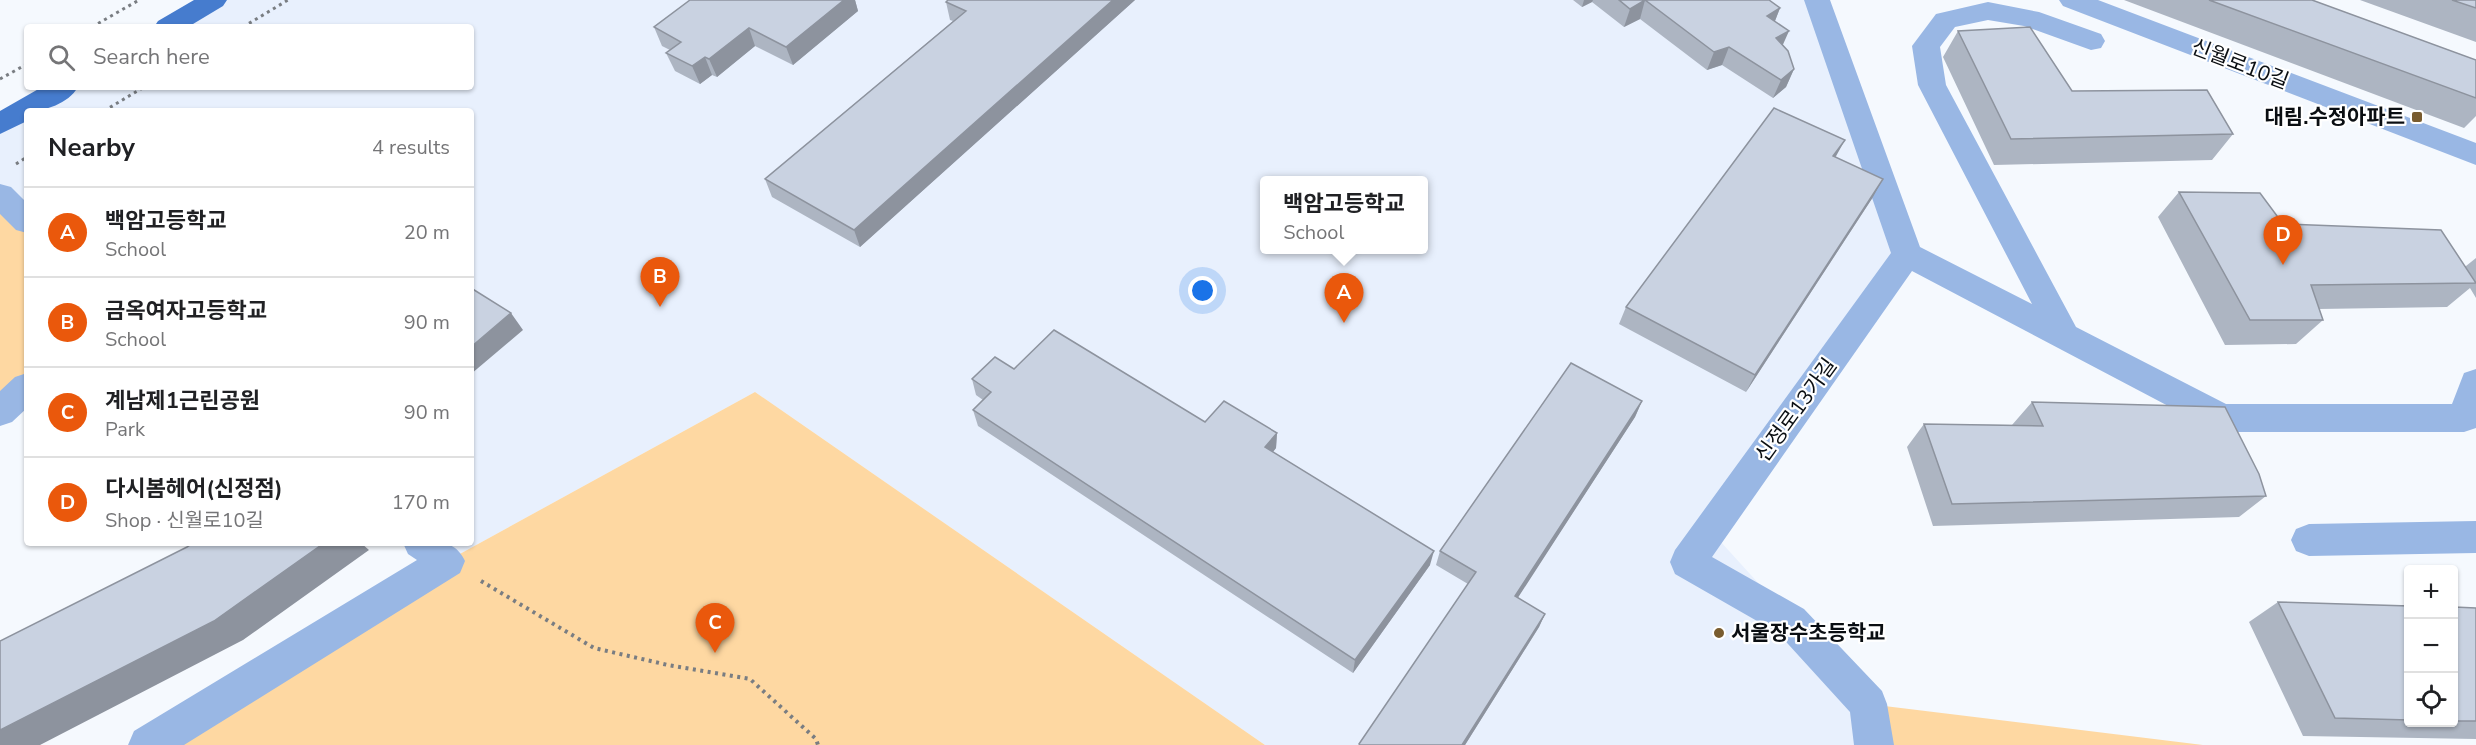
<!DOCTYPE html>
<meta charset="utf-8">
<style>
:root{--surface:#fff;--page:#f6f6f6;--text:#202124;--muted:#757577;--line:#e0e0e0;--accent:#ea580c}
body{margin:0;font-family:"Nunito Sans","Noto Sans KR",sans-serif;background:var(--page);color:var(--text)}
.controls{position:absolute;right:18px;bottom:18px;display:grid;overflow:hidden;border-radius:6px;box-shadow:0 2px 4px #0004}
.controls button{width:54px;height:54px;display:grid;place-items:center;padding:0;border:0;border-bottom:2px solid var(--line);background:var(--surface);color:var(--text);font:30px sans-serif}
.you{position:absolute;left:1203px;top:291px;width:21px;height:21px;margin:-15px;border:4px solid #fff;border-radius:50%;background:#1a73e8;box-shadow:0 0 0 9px #1a73e833}
.badge{display:grid;place-items:center;width:39px;height:39px;border-radius:50%;background:var(--accent);color:#fff;font-size:20px;font-weight:700}
.pin{position:absolute;translate:-50% -50px;filter:drop-shadow(0 2px 3px #0008)}
.pin::after{content:'';position:absolute;top:32px;width:21px;height:18px;background:inherit;clip-path:polygon(0 0,100% 0,50% 100%)}
.popup{position:absolute;left:1260px;top:176px;width:168px;height:78px;box-sizing:border-box;display:grid;place-content:center;border-radius:6px;background:var(--surface);filter:drop-shadow(0 2px 4px #0005);font-size:20px;white-space:nowrap;color:var(--muted)}
.popup b{font-size:22px;color:var(--text)}
.popup::after{content:'';position:absolute;left:50%;top:100%;margin-left:-12px;border:12px solid transparent;border-top-color:var(--surface)}
.list{margin:0;padding:0;list-style:none}
h2{display:flex;justify-content:space-between;align-items:center;height:78px;margin:0;padding:0 24px;font-size:26px}
h2 small{font-size:20px;font-weight:400;color:var(--muted)}
.list li{display:grid;grid-template-columns:39px 1fr auto;gap:18px;align-items:center;box-sizing:border-box;height:90px;padding:0 24px;border-top:2px solid var(--line)}
.list b{display:block;font-size:22px;white-space:nowrap}
.list p{margin:0;font-size:20px;white-space:nowrap;color:var(--muted)}
.list em{font-size:20px;font-style:normal;color:var(--muted)}
.icon{flex:none;width:33px;height:33px;fill:none;stroke:currentColor;stroke-width:2;stroke-linecap:round;stroke-linejoin:round}
.map{position:relative;flex:none;width:2476px;height:745px;overflow:hidden}
.search{position:absolute;background:var(--surface);box-shadow:0 2px 4px #0004;left:24px;top:24px;width:450px;height:66px;display:flex;align-items:center;gap:15px;box-sizing:border-box;padding:0 21px;border-radius:6px;color:var(--muted);font-size:22px}
.panel{position:absolute;background:var(--surface);box-shadow:0 2px 4px #0004;left:24px;top:108px;width:450px;height:438px;border-radius:6px}
.map>svg:first-child{display:block}
</style>
<div class="map">
<svg width="2476" height="745" viewBox="0 0 2476 745">
<rect width="100%" height="100%" fill="#f5f9fe"/>
<path fill="#e8f0fd" fill-rule="evenodd" d="M214,0H1817L1907,254L1710,530L1868,704L1874,745H1265L755,392L447,561L421,543H471V111H27V222L0,195V124L64,87H471V27H168ZM1264,180H1424V250H1264Z"/>
<path fill="#fed8a2" d="M0,195L27,222V387L0,412Z
M755,392L1265,745H148L447,561Z
M1868,704L2203,745H1874Z"/>
<g fill="none" stroke-linecap="round" stroke-linejoin="round">
<path stroke="#797d82" stroke-width="3" stroke-dasharray="3 4" stroke-linecap="butt" d="M92,27L139,0
M243,27L288,0
M0,79L27,64
M104,111L144,87
M16,164L27,157"/>
<path stroke="#797d82" stroke-width="4" stroke-dasharray="3 4.5" stroke-linecap="butt" d="M481,581L594,648L668,665L750,679L816,739L818,745"/>
<path fill="#99b7e4" fill-rule="evenodd" d="M1804,0H1830L1920,247L2032,304L1918,85L1912,46L1936,14L1988,2L2039,12L2101,34L2105,41L2101,48L2091,50L2024,26L1988,20L1955,27L1940,47L1946,85L2076,327L2226,404H2452L2464,373L2476,369V428L2464,432H2222L2210,428L1912,271L1712,557L1804,609L1882,691L1887,704L1894,745H1854L1850,712L1778,633L1675,574L1670,562L1675,550L1891,253Z
M2059,0H2098L2476,143V165L2063,6Z
M0,184L11,187L27,203V233L16,230L0,214Z
M27,373V408L12,422L0,426V391L15,377Z
M2476,521V553L2309,556L2296,551L2291,540L2296,529L2309,524Z
M403,543C428,543 453,535 465,561L460,573L184,745H128L134,731L417,560L408,554Z"/>
<path fill="#467cce" fill-rule="evenodd" d="M194,0H227L223,6L188,27H154L158,21Z
M42,87H78C68,104 45,111 27,111V121L0,134V111Z"/>
</g>
<path fill="#adb5c2" d="M690,0H855L858,11L793,65L755,46L717,77L712,75L700,84L675,71L666,53L670,50L662,46L654,27Z
M948,0H1135L860,247L772,197L765,179L953,21L950,20L946,2Z
M1573,0H1769L1780,8L1775,21L1783,45L1794,69L1786,87L1773,98L1722,65L1707,70L1640,19L1624,27L1592,2L1582,7Z
M2124,0H2312L2476,60V116L2464,128Z
M2360,0H2476V42Z
M1958,31L2072,91L2233,134L2212,160L1994,165L1943,57Z
M1836,157L1873,197L1746,392L1619,324L1626,307Z
M2179,192L2283,224L2466,266L2476,258V298L2470,288L2447,307L2319,309L2323,320L2296,344L2225,345L2158,217Z
M1014,369L1205,422L1277,433L1276,448L1273,452L1430,565L1353,673L978,426L973,410L983,400L976,395L972,379Z
M1642,401L1635,417L1517,598L1545,614L1539,627L1465,745H1359L1468,584L1436,565L1440,551Z
M2032,402L2266,496L2239,517L1933,526L1907,447L1924,424L2012,425Z
M2278,602L2409,606V723H2454V607L2476,608V739L2303,736L2249,622Z"/>
<path fill="#8d939e" d="M844,0H855L858,11L793,65L786,47Z
M1113,0H1135L860,247L854,230Z
M1584,0H1593L1592,2L1582,7Z
M1645,0L1640,19L1624,27L1630,9Z
M1780,8L1773,26L1767,16Z
M749,28L755,46L717,77L709,59Z
M1789,31L1781,49L1776,38Z
M1729,47L1722,65L1707,70L1714,52Z
M705,57L712,75L700,84L692,66Z
M1794,69L1786,87L1773,98L1781,80Z
M1845,140L1835,158L1833,156Z
M1883,179L1873,197L1746,392L1755,375Z
M511,313L523,330L471,374V347Z
M1642,401L1635,417L1510,610L1515,596Z
M1277,433L1276,448L1264,463L1265,447Z
M324,543H361L369,550L243,640L40,745H0V730Z
M1434,551L1430,565L1353,673L1355,660Z
M1545,614L1539,627L1465,745H1462Z"/>
<path fill="#c9d2e1" stroke="#8d939e" stroke-width="1.5" d="M690,0H844L786,47L749,28L709,59L705,57L692,66L666,53L681,42L654,27Z
M948,0H1113L854,230L765,179L966,11L946,2Z
M1619,0H1769L1780,8L1767,16L1789,31L1776,38L1788,51L1794,69L1781,80L1729,47L1714,52L1645,0L1630,9Z
M2209,0H2312L2476,60V98Z
M2452,0H2476V8Z
M2030,27L2072,91L2207,90L2233,134L2011,139L1958,31Z
M1774,108L1845,140L1833,156L1883,179L1755,375L1626,307Z
M2179,192L2260,193L2283,224L2441,230L2476,283L2311,285L2323,320H2250Z
M471,288L511,313L471,347Z
M1054,330L1205,422L1224,401L1277,433L1265,447L1434,551L1355,660L973,410L991,392L972,379L995,357L1014,369Z
M1571,363L1642,401L1515,596L1545,614L1462,745H1360L1359,744L1476,572L1440,551Z
M2032,402L2225,407L2259,474L2266,496L1952,504L1924,424L2043,426Z
M193,543H324L214,621L0,730V641L187,547Z
M2278,602L2409,606V720L2335,718Z
M2454,607L2476,608V721H2454Z"/>
<g fill="#795c2f" stroke="#fff" stroke-width="2">
<rect x="2411" y="111" width="12" height="12" rx="3"/>
<circle cx="1719" cy="633" r="6"/>
</g>
<g text-anchor="middle" stroke-width="4.5" stroke-linejoin="round" paint-order="stroke">
<g font-size="21" fill="#0a0e12" stroke="#fff">
<text transform="translate(2240 64) rotate(21)" y="7">신월로10길</text>
<text transform="translate(1796 410) rotate(-54)" y="7">신정로13가길</text>
</g>
<g font-size="21" font-weight="bold" fill="#0a0e12" stroke="#fff" text-anchor="end">
<text x="2405" y="124">대림.수정아파트</text>
<text x="1731" y="640" text-anchor="start">서울장수초등학교</text>
</g>
</g>
</svg>
<div class="controls">
<button>+</button>
<button>−</button>
<button><svg class="icon" aria-label="locate" viewBox="0 0 24 24"><circle cx="12" cy="12" r="6"/><path d="M12 2v4M12 18v4M2 12h4M18 12h4"/></svg></button>
</div>
<div class="you"></div>
<div class="pin badge" style="left:1344px;top:323px">A</div>
<div class="popup"><b>백암고등학교</b>School</div>
<div class="pin badge" style="left:660px;top:307px">B</div>
<div class="pin badge" style="left:715px;top:653px">C</div>
<div class="pin badge" style="left:2283px;top:265px">D</div>
<div class="search"><svg class="icon" aria-label="search" viewBox="0 0 24 24"><circle cx="10" cy="10" r="6"/><path d="M15 15l6 6"/></svg>Search here</div>
<section class="panel">
<h2>Nearby<small>4 results</small></h2>
<ul class="list">
<li><span class="badge">A</span><div><b>백암고등학교</b><p>School</p></div><em>20 m</em></li>
<li><span class="badge">B</span><div><b>금옥여자고등학교</b><p>School</p></div><em>90 m</em></li>
<li><span class="badge">C</span><div><b>계남제1근린공원</b><p>Park</p></div><em>90 m</em></li>
<li><span class="badge">D</span><div><b>다시봄헤어(신정점)</b><p>Shop · 신월로10길</p></div><em>170 m</em></li>
</ul>
</section>
</div>
